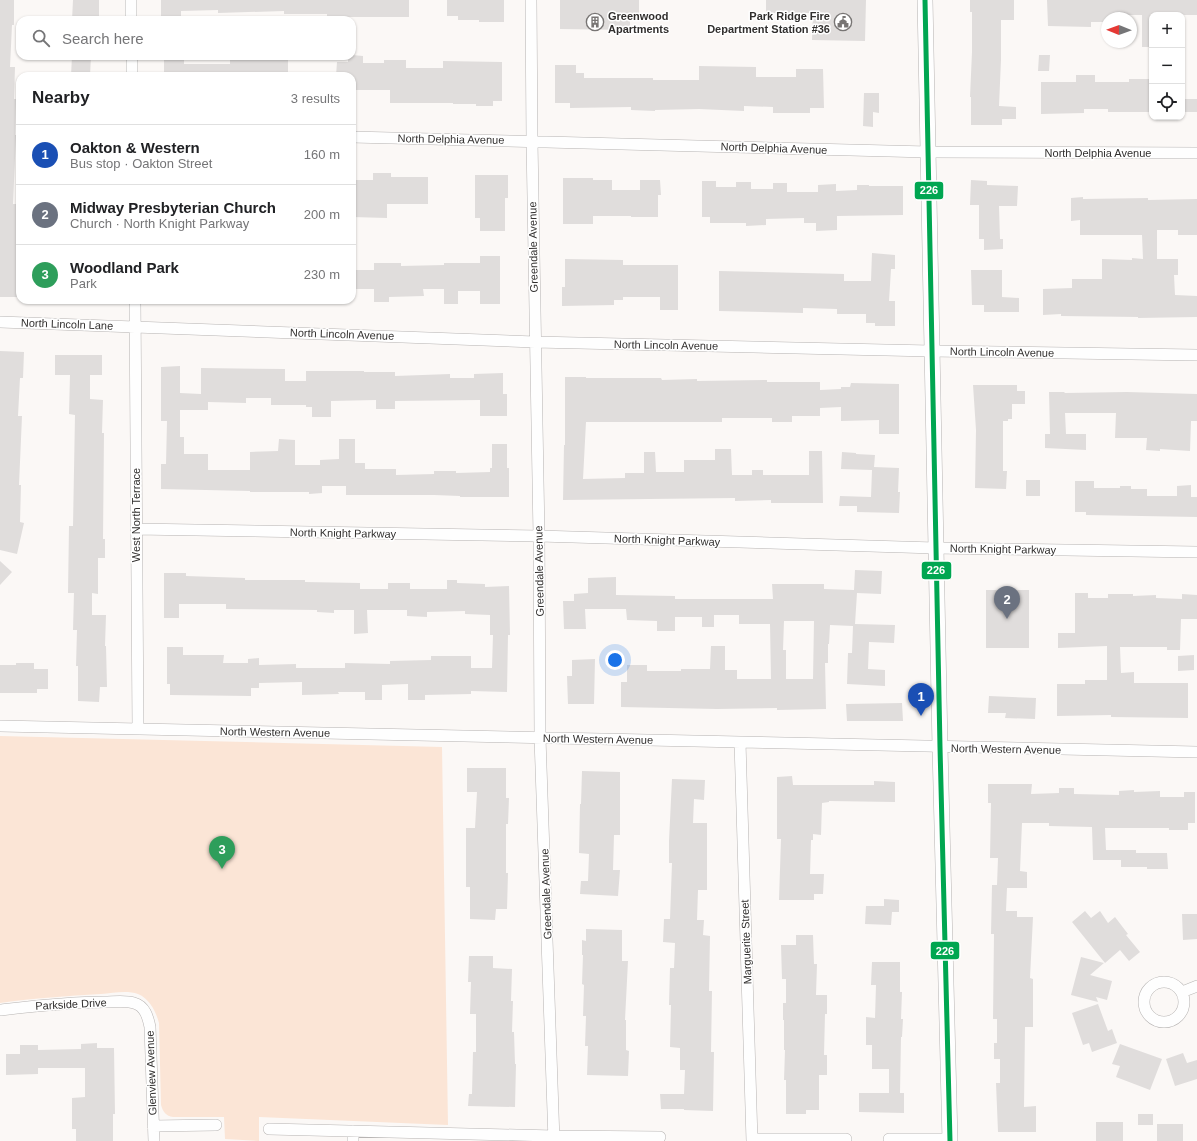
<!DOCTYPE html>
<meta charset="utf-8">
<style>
:root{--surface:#fff;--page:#f6f6f6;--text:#202124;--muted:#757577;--line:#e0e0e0;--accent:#787574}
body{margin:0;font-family:Helvetica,sans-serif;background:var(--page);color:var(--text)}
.controls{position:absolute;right:12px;top:12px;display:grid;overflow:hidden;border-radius:8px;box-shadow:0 1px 3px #0004}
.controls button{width:36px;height:36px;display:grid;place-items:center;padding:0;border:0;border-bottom:1px solid var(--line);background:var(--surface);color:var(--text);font:20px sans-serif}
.compass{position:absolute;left:1101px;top:12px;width:36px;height:36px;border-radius:50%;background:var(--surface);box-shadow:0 1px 3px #0004;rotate:271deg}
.you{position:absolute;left:615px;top:660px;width:14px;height:14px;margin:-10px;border:3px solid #fff;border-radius:50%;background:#1a73e8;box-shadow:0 0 0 6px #1a73e833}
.badge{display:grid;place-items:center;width:26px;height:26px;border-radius:50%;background:var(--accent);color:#fff;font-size:13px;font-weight:700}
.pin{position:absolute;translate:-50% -33px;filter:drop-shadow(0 1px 2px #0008)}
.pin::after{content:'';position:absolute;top:21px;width:14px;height:12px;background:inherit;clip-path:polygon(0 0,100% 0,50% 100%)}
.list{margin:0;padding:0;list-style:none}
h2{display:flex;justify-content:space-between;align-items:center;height:52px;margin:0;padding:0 16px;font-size:17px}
h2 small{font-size:13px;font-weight:400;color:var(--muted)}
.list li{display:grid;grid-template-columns:26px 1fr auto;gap:12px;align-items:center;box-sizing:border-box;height:60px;padding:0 16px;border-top:1px solid var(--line)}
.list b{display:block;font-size:15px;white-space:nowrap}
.list p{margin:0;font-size:13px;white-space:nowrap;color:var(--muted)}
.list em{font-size:13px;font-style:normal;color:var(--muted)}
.icon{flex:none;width:22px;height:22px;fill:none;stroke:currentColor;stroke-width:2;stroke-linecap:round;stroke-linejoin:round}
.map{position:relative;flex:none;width:1197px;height:1141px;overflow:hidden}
.search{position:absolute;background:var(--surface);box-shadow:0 1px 3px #0004;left:16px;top:16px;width:340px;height:44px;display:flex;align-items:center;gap:10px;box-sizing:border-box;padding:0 14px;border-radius:12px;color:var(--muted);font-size:15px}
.panel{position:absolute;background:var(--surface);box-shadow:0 1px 3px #0004;left:16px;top:72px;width:340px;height:232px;border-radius:12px}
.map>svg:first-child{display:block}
</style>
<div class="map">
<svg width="1197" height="1141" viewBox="0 0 1197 1141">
<rect width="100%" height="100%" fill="#fbf8f6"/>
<path fill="#fbe5d6" d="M0,736L442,747L448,1125L259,1117V1141L225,1139L224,1117H173C166,1116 163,1112 161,1105L159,1023C156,1012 150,999 138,994C127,990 113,993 101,994C68,996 34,998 0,1003Z"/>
<path fill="#e0dddc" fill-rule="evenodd" d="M0,0H14V25H12L10,67H15L14,99H16L15,135H16L13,204H17L16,236H20L19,297H0Z
M73,0H99V20H72Z
M161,0H409V17H327V14H284V11L218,13V10L181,11V20H161Z
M447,0H504V22H479V20H458V16H447Z
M560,0H639V15H630V30L560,29Z
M766,0H866L865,41L812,40L813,13H766Z
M970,0H1014V20H1001V60L999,106L1016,107V119H1002V125H971V97H970L972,52V12H970Z
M1047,0H1197V15H1152V47H1142V15H1117V18H1107V22H1091V27L1048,26Z
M352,55L363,56V63H384V60H406V68H443V61L502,62V101H493V106H476V104H453V103H390V90H352V76H336L337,62H348V56Z
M1039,55H1050L1049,71H1038Z
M72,56H91L90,76H71Z
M164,56H184V64H230V56H257V60H288V76H164Z
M555,65H576V73H584V78H653V80H699V66L756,67V77H796V69H823L824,108H810V113H773V107L744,106V111L699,109L655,110V111L631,110V107L570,108V103H555Z
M1076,75H1095V82H1129V79H1152V112H1108V109H1084V113L1041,114V82H1076Z
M864,93H879V113L873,112V127L863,126Z
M1182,99H1197V112H1182Z
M373,173H391V177H428V204H387V218L352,217V180H373Z
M475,175H508V198H505V231H480V218H475Z
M563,178H593V180H612V190H640V180H660L661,195H658V217H631V216H593V224H563Z
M971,180L987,181V185L1018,186L1017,206H999L1000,239H1003V249L984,250V239H979V205H970Z
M702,181H716V187H736V182H751V189H773V183H787V192H818V185L836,184V191L857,190V185H869V186H903V215L837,216V230L816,231V223H804V218L766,219V225L746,226V223H710V217H702Z
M1083,197V199L1148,198V200L1197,199V235H1178V230H1157V259H1178V275H1174L1175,295L1197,296V317L1138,318V317L1061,316V314L1043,315V289L1072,288V279H1102V259L1132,260V258L1143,259L1142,235H1080V220L1071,221V198Z
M872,253L895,255V269H891L889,301H895V326H875V323H866V314H837V309L803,308V313L719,311V271L844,274V281H871Z
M480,256H500V304H480V291H458V304H444V289H423L424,296L389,297V302H374V289H352V270H374V263H401V266L444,265V263H480Z
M565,259L623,260V265H678V310H660V297H623V300H614V305L562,306V287H565Z
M971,270H1002V297L1019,298V312H984V305H972Z
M0,351L24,352L23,378H20L18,416H22L19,485H21L20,522L24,523L17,554L0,550Z
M55,355H102V375H90V399L103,400L102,433H104L103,539H105V558H98V594L92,593V615H106L105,646H106L107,687H100L99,702L78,701V666H76L77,630H73L74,593H68L69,526H73L75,415L69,414L70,375H55Z
M180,366V393L201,394V368L285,369V381H306V371H364V372H395V376L450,374V378H474V374L503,373V394H507V416H480V400L395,401V409H376V400L331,401V417H312V407H306V405H271V398H246V403L208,402V410H180V437H184V454H208V470H250V452L278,451L279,439L295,440V465H320V460L339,459V439H355V463H365V469H396V475L434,474V471H456V473L490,472V468H492V444H507V468H509V497H460V496L434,495H346V486H322V493L309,494V492H250V491L161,489V464H166L167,421H161V367Z
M565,377H586V378H661L662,380L697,379V381L767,380V382H820V390L841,389V387H850L851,383L899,384V434H879V420L841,421V407L820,408V416H792V422H772V418H722V422H586L583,479L625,478V473H644V452H655L656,472H684V460H715V449H731L732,475H752V470H763V475H809V451H822L823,503H771V500L735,501V498L563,500L564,445H565Z
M973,385H1017V391H1025V404H1012V419H1008V421H1003V471H1007L1006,489L975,488L976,430Z
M1049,392H1064L1065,393L1127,392L1197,394V421H1191L1190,451L1160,449V451L1146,450L1147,438H1115L1116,413H1065L1066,434H1086V450L1045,448V434H1050Z
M842,452L856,453V454L875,455L874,467L899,468L898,492H900L899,513L857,512V506H839L840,496L871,497L872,470L841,469Z
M1026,480H1040V496H1026Z
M1075,481H1094V488H1120V486H1131V489H1147V496H1177V486L1191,485V497H1197V517L1086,515V512H1075Z
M0,561L12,572L0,585Z
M855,570L882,571L881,594L857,593L855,624L895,625L894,643L869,642L868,669L885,670V686L847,684L848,653H852L853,626L830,625L829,644H828V663H825L826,709L777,710V708L717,709L621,707V682H627V665H647V671H681V669H710L711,646H725V670H737V679H771L770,624H739V615H714V627H702V617H675V631H657V621L627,620L626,609H585L586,629H564L563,601H574V594L588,593V578L616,577V595L675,596V599H773L772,584H824V589L854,590ZM784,621H814L813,679H786V650H783Z
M164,573H186V576L245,578V580H305V582L360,583V589H388V583H410V589H447V580H457V583L485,584V587L509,586L510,635H508L507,692L471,691V694L425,695V700H408V684L382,685V700H365V692H338L339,694L302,695V682L259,683V688H251V696L170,695V684H167V647H183V655H224L223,663H248V659L259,658V665L296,664V668H345V663L390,664V661L431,660V656H471V668H492L493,635H490V615L465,614V611L427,612V617L407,616V610H367L368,633L354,634V610H334V613L317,612V610L226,609V604H179V618H164Z
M986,590H1029V648H986Z
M1075,593H1088V598H1108V594H1133V596L1156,595V598L1182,599V594L1197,595V619H1181L1180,650H1167V647H1120L1121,673L1134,672V683H1188V718L1111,717V715L1057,716V684H1085V680H1107V646L1058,648V633H1075Z
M1194,655V670L1178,671V656Z
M595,659L594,704H568L567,676H572V660Z
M16,663H34V669H48V689H37V693H0V665H16Z
M989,696L1036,698L1035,719L1005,718L1006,713H988Z
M902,703L903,721H847L846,704Z
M467,768H506V798H509L508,824H506V873H508L507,909H496L495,920L470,919V887H466V828H475L477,792H467Z
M582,771L620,772V835H614L613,870H620L618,896L580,894L581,881H588L589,854L579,853L580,804H581Z
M792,776L793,785H874V781L895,782V802L829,801V802L822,803L821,835L813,834V840H811L810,874H824L823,894H814V900H779L781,839H777V777Z
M672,779L705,780L704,800L694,799L693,823H707V890H698L697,920H704L703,935L710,936L709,991H712L711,1052H714L713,1111L684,1110V1109H661L660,1094H684L685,1070H680V1048L670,1047L671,1005H669L670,968H674L675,943L663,942L664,919H670L672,863H669V841Z
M988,784H1032L1031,794L1059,793V788H1074V794L1119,795V791L1134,790V792L1160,791V797H1184V792H1195V823H1188V830H1169V828H1105L1106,850H1136V853H1167L1168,869H1147V867H1121V860H1093L1092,827L1049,826V823H1022L1020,871L1027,872V888H1007L1006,911H1017V917H1033L1030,978L1033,979V1027H1025L1024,1107L1036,1106V1132H998L996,1083H1000V1059H994V1043H997V1019H993L994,934H991L992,885H997L998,858H990L991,803H988Z
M884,899L899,900V912H892L891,925L865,924L866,906H884Z
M1085,911L1091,918L1100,911L1108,923L1115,917L1128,934L1126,935L1140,952L1129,961L1120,950L1105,963L1072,922Z
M1182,914H1197V939L1183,940Z
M586,929L622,930V961H628L625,1020H626V1050L629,1051L628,1076L587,1075L588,1046H585L586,1016H583L584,985L582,984L583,955H582V940L586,941Z
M796,935H813L814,964H817L816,995H827V1014H825L824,1055H827V1075H819V1110H806V1114H786V1080H784L785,1050H784V1020H783V1003H786V979H782L781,945H796Z
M469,956H493V968L512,969L511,1001H513L512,1032H514L515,1064H516L515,1107L468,1106L469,1094H472L473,1052H476V1014H470L471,982H468Z
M1081,957L1104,963L1090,975L1112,981L1107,1000L1096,997L1098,1002L1071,995Z
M872,962H900V992H902L901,1019H903L902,1037H901L900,1093H904V1113L859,1112V1093H889V1069H872V1045H866V1017L875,1018L876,985H871Z
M1098,1004L1108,1031L1112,1029L1117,1043L1092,1052L1089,1043L1083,1045L1072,1013Z
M97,1043V1048H114L115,1114H113V1141H76V1129H72V1098L85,1097V1068H38V1074L6,1075V1054H20V1045H38V1050L81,1049V1044Z
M1120,1044L1162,1059L1150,1090L1116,1077L1120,1066L1112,1064Z
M1183,1053L1187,1063L1197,1060V1079L1175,1086L1166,1059Z
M1138,1114H1153V1125H1138Z
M1096,1122H1123V1141H1096Z
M1157,1124H1183V1141H1157Z"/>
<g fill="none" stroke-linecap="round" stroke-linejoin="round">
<defs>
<path id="street" d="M131,0V20
M531,0L532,141L539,536L540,738L554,1141
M132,56V76
M352,137L928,152L1197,153
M135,300L138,729
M0,322L535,342L931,351L1197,355
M136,529L539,536L935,548L1197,552
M0,726L1197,752
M740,742L752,1141
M1144 1002a20 20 0 1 1 40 0a20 20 0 1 1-40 0Z
M1182,992L1197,986
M0,1010C35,1006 69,1002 104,1002C113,1002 125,1000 134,1003C145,1006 148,1017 150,1027L154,1141
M153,1126L216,1125
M269,1129L554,1136L660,1137
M353,1131V1141
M752,1139H846
M889,1139H950"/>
<path id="secondary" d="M925,0L940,747L950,1141"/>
</defs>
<use href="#street" stroke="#b7b4b3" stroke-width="12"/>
<use href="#secondary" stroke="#b7b4b3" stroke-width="16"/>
<use href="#street" stroke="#fefefe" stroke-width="11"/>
<use href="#secondary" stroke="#fefefe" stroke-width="15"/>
<defs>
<path id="bus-1" d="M925,0L940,747L950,1141"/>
</defs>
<use href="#bus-1" stroke="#fff" stroke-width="8"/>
<use href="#bus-1" stroke="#00a651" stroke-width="5"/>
</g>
<defs>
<symbol id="building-ring" viewBox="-11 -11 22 22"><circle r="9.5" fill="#fff" stroke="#787574" stroke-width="1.5"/><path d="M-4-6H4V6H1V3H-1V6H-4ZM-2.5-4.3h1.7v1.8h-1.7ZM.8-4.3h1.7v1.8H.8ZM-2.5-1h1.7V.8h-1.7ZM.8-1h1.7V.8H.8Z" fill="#787574"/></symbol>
<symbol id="civic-ring" viewBox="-11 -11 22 22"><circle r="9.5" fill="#fff" stroke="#787574" stroke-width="1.5"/><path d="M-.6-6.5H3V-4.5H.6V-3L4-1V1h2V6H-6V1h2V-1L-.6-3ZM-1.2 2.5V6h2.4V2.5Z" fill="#787574"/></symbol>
</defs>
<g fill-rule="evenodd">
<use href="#building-ring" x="585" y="12" width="20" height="20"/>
<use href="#civic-ring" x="833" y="12" width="20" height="20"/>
</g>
<g text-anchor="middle" stroke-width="3" stroke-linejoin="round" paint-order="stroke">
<g font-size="11" font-weight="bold" fill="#312f2e" stroke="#fff" text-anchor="start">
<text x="608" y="20">Greenwood<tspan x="608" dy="13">Apartments</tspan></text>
<text x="830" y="20" text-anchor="end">Park Ridge Fire<tspan x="830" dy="13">Department Station #36</tspan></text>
</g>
<g font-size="11" fill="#312f2e" stroke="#fff">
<text transform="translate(451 139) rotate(1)" y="4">North Delphia Avenue</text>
<text transform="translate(774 148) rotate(2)" y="4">North Delphia Avenue</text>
<text x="1098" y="157">North Delphia Avenue</text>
<text transform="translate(533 247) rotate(-91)" y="4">Greendale Avenue</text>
<text transform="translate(67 324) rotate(2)" y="4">North Lincoln Lane</text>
<text transform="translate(342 334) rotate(2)" y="4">North Lincoln Avenue</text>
<text transform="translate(666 345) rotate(1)" y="4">North Lincoln Avenue</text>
<text transform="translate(1002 352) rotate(1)" y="4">North Lincoln Avenue</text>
<text transform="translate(136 515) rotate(-90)" y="4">West North Terrace</text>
<text transform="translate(343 533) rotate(1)" y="4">North Knight Parkway</text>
<text transform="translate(667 540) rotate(2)" y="4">North Knight Parkway</text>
<text transform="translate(1003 549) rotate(1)" y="4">North Knight Parkway</text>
<text transform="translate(539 571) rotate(-91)" y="4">Greendale Avenue</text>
<text transform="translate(275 732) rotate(1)" y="4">North Western Avenue</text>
<text transform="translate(598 739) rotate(1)" y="4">North Western Avenue</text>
<text transform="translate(1006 749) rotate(1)" y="4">North Western Avenue</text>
<text transform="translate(546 894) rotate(-92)" y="4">Greendale Avenue</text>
<text transform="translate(746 942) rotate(-92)" y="4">Marguerite Street</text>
<text transform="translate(71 1004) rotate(-3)" y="4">Parkside Drive</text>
<text transform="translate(151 1073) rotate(-92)" y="4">Glenview Avenue</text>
</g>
</g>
<g stroke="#fff" stroke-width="1.5">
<rect x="914" y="181" width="30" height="19" rx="4" fill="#00a651"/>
<rect x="921" y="561" width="31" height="19" rx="4" fill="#00a651"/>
<rect x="930" y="941" width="30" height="19" rx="4" fill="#00a651"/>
</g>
<g font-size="11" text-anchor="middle" font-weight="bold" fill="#fff">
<text x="929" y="194">226</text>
<text x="936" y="574">226</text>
<text x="945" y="955">226</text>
</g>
</svg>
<div class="controls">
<button>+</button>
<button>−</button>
<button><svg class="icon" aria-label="locate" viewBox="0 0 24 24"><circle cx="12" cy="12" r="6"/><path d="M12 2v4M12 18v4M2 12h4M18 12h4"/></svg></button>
</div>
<svg class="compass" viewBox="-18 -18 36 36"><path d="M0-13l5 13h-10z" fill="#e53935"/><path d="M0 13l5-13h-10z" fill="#757577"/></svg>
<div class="you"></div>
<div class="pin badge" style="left:921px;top:716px;background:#1a4fb4">1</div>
<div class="pin badge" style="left:1007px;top:619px;background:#6b7280">2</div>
<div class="pin badge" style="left:222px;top:869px;background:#2e9e5b">3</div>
<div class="search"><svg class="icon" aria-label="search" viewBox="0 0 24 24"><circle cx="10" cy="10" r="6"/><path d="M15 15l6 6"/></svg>Search here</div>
<section class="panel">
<h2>Nearby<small>3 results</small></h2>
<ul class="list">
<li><span class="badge" style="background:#1a4fb4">1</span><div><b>Oakton &amp; Western</b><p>Bus stop · Oakton Street</p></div><em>160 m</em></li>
<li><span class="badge" style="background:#6b7280">2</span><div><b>Midway Presbyterian Church</b><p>Church · North Knight Parkway</p></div><em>200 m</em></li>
<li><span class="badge" style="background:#2e9e5b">3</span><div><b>Woodland Park</b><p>Park</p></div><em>230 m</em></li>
</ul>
</section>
</div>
